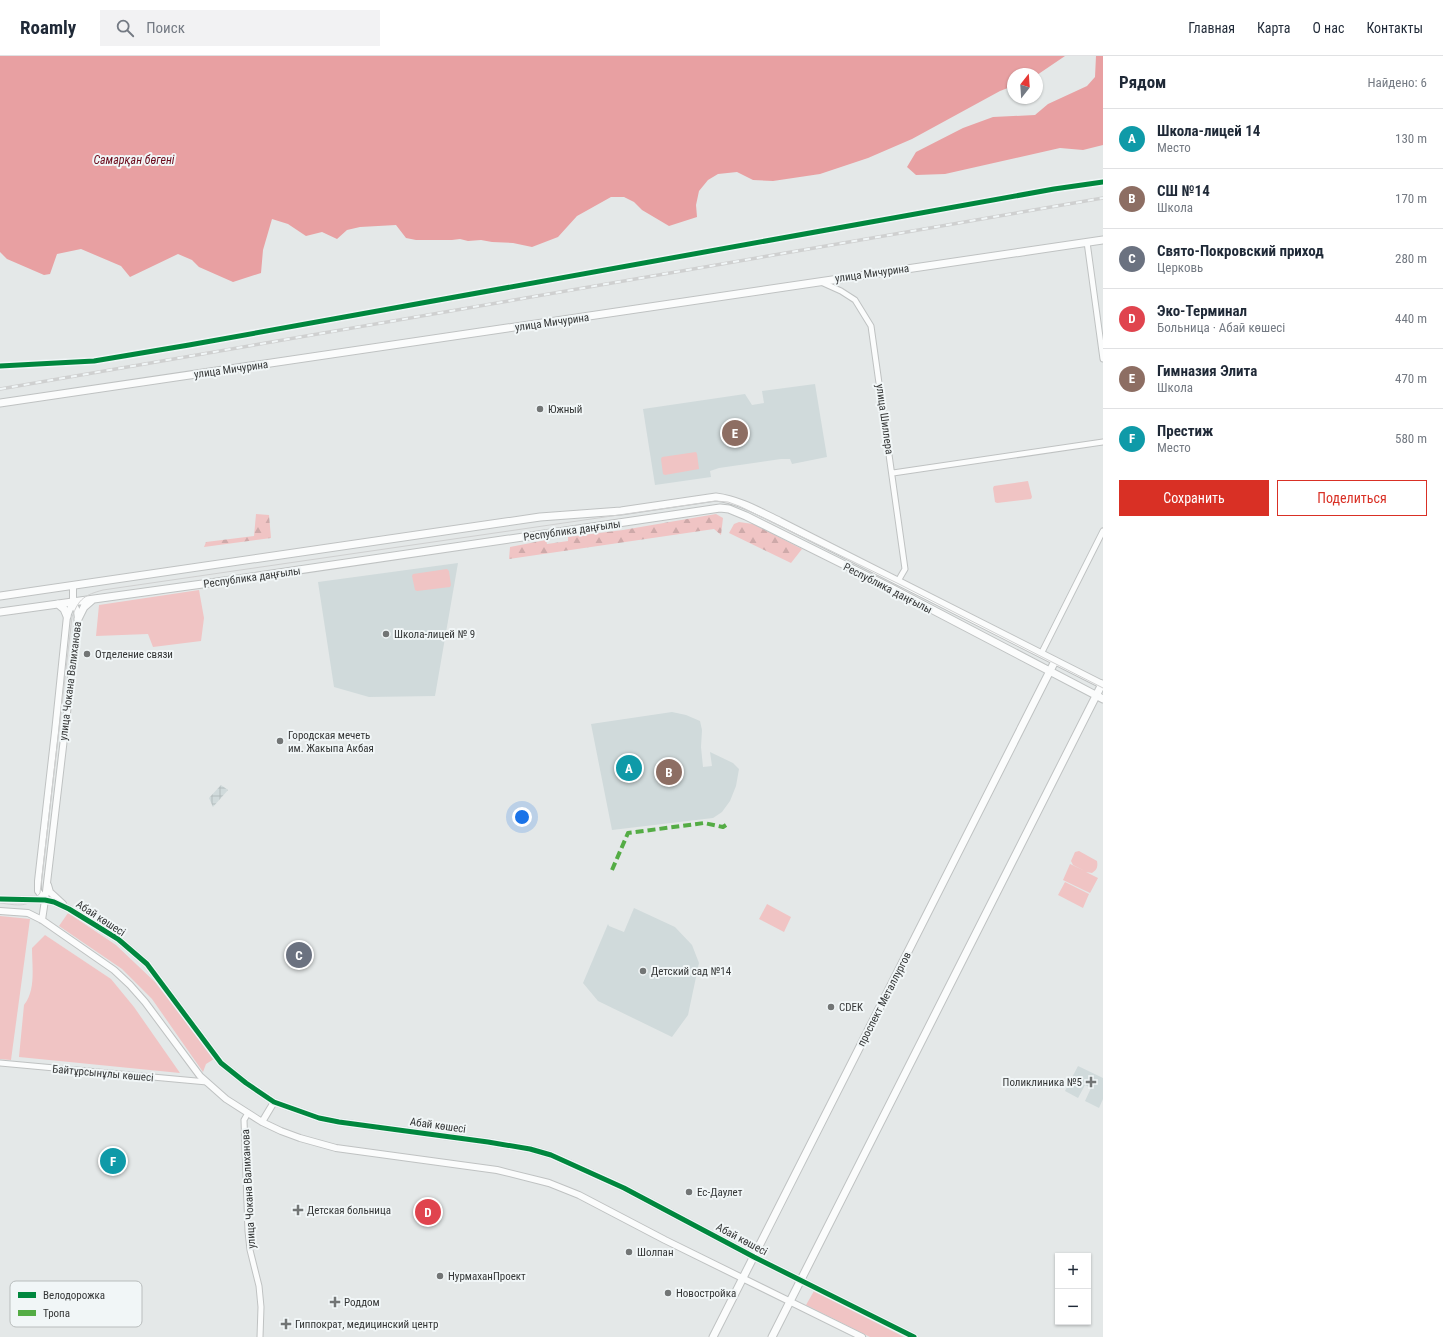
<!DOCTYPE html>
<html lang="ru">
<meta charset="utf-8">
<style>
:root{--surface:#fff;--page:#f2f2f3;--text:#1f2937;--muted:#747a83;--line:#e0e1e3;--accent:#d93025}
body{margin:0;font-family:"Roboto Condensed",sans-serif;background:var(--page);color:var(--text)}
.controls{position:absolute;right:12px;bottom:12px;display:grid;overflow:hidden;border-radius:0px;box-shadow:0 1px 3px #0004}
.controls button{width:36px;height:36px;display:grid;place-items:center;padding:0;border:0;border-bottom:1px solid var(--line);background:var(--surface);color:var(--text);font:20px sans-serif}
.compass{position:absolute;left:1007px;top:12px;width:36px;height:36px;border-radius:50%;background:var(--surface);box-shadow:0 1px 3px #0004;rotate:17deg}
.you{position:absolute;left:522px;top:761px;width:14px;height:14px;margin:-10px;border:3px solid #fff;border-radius:50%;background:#1a73e8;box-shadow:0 0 0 6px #1a73e833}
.badge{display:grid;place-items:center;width:26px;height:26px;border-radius:50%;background:var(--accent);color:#fff;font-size:13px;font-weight:700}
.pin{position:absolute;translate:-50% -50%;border:2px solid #fff;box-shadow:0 1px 4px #0006}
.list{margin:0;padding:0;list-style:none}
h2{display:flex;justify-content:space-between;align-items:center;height:52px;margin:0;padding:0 16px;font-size:17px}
h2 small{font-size:13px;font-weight:400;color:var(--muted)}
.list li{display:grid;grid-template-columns:26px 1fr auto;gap:12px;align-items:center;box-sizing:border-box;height:60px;padding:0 16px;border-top:1px solid var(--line)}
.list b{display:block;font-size:15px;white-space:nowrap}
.list p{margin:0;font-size:13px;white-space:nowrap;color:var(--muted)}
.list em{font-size:13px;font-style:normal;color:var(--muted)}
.actions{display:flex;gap:8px;padding:12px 16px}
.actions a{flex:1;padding:9px 0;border:1px solid var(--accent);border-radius:0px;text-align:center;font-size:14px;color:var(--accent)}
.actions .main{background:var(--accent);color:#fff}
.icon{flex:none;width:22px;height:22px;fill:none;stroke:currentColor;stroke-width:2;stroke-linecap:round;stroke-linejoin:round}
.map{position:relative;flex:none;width:1103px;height:1281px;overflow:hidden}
header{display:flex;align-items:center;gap:24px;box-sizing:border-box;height:56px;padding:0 20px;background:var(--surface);border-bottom:1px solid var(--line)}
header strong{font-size:19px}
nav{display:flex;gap:22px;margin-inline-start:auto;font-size:14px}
.search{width:280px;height:36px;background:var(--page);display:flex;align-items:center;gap:10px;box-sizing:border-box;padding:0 14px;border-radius:0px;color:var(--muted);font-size:15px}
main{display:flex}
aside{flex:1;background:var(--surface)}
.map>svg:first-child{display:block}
</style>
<header>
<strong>Roamly</strong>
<div class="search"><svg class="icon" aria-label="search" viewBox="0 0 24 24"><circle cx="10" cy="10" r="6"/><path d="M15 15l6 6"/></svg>Поиск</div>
<nav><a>Главная</a><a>Карта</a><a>О нас</a><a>Контакты</a></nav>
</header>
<main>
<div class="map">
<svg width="1103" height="1281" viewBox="0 0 1103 1281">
<defs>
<pattern id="industrial-grid" width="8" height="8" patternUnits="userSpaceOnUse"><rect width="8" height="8" fill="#d0dadb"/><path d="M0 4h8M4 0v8" fill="none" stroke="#b3bcbd"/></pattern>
<pattern id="forest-firs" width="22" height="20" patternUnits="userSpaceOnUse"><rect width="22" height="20" fill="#f0c4c4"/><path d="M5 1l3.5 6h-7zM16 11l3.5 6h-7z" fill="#cea9a9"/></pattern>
</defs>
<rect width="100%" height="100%" fill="#e4e8e8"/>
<path fill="#d0dadb" d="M815,328L827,401L792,408L790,403H781L719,412L710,415L711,421L655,429L643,353L745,338L752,349L764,347L762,335Z
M458,507L435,640L369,641L334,631L318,526Z
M672,656L686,659L700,665L702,674L701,691L703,711L712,710L710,696L733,707L739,713L736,730L730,745L722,756L713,762L612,774L591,668Z
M634,852L675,871L692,889L699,907L688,959L672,981L598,945L583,927L608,868L609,870L624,876Z
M1078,1010L1103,1022V1043L1099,1052L1085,1045L1091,1032L1085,1029L1078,1042L1065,1035Z"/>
<path fill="url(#industrial-grid)" d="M221,729L228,734L213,751L209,742Z"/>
<path fill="#f0c4c4" d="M696,396L697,398L699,413L665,419L663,418L661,403L662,401Z
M1028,425L1032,441L1031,443L997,447L995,446L993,432L994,430Z
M447,513L449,515L451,529L450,531L417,535L415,534L412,520L413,518Z
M199,534L204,562L201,585L153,591L148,578L96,580L99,549Z
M1079,795L1097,805C1098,811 1097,814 1092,817L1086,816L1098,822L1090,837L1063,824L1070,808L1085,815L1073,809L1071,805L1075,796Z
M1065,826L1089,838L1083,852L1058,839Z
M767,848L791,861L784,876L759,863Z
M68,857L116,889L155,926L214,1003L206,1008L203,1016L152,943L122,913L59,870Z
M0,860L30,863L11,1004L0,1003Z
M45,879L111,923L134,951L180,1017L19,1001L24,949C36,934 32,911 32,892Z
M814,1235L904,1281H870L806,1249Z"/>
<path fill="url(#forest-firs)" d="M256,458L269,459L271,482L204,491L206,486L254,480Z
M716,458L723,462L721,479L714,473L509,503L510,491L546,484L547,488L568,485V481L623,474Z
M739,466L753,468L802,493L791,507L729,477L734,468Z"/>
<path fill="#e8a0a2" d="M0,0H1065L1037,19V18H1013V30L1000,35L912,83L868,102L820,118L773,125L753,124L737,116L718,118L708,124L699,135L696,149L697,161L669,170L642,154L634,146L624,141H611L586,155L577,160L558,181L532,191L513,187L492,186L481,184L468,185L460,183L452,184H416L406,182L396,169L360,171L347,174L337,183L322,176L306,180L288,168L272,163L263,194L261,217L233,226L199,211L192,204L178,198L130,221L121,210L81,193L57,198L50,218L44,219L7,203L0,196Z
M1096,0H1103V89L1083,94L1060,92L945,118L916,119L907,111L916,96L963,72L993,61L1035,59L1048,48L1087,30L1095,21Z"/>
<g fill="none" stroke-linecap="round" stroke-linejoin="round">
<defs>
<path id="minor" d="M1087,186L1103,303
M821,226L841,235L855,244L871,270L905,513L898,525
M0,310L94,305L189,289L1054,133L1103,126
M893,417L1103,386
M1041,598L1103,475
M0,1007L207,1026
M248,1057L244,1064L248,1175L250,1194L259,1230L261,1251L260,1281"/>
<path id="tertiary" d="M48,829L50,836L63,848
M0,843L45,844L54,846L69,853L118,883L147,908L221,1007L246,1027L274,1046L319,1062L339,1066L488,1086L530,1093L551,1099L624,1132L754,1201L914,1281
M45,844L38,835V825L55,676L67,560L73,546V530
M0,855L28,857L42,864L114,914L130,929L145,946L200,1020L226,1043L262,1066L281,1075L300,1082L336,1092L497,1114L549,1127L579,1139L665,1184L862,1281
M42,864L45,844L78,563L77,555L73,546
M262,1066L274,1046"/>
<path id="secondary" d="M0,347L1103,184
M0,540L540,461L621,455L716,441C739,444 758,455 779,465L1103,629
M58,548L64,553L67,560
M0,556L224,525L720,452L729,453L746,460L891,532L1103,643
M78,563L84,551L92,544
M713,1281L1055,605
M772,1281L1102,628"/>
</defs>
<use href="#minor" stroke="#bfc2c2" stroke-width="7"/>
<use href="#tertiary" stroke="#bfc2c2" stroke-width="8"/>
<use href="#secondary" stroke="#bfc2c2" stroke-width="9"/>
<use href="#minor" stroke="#fbfcfc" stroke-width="5"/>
<use href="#tertiary" stroke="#fbfcfc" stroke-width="6"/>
<use href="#secondary" stroke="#fbfcfc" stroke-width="7"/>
<path stroke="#cfd0d0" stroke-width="1" d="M0,847C18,849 28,853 40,837L72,561C79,542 85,539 103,534L715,445L728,446L739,450L897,527L1103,632"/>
<defs>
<path id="rail" d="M0,333L1103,142"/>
</defs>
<use href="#rail" stroke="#cfd0d0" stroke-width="3.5"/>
<use href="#rail" stroke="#f1f6f7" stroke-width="2" stroke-dasharray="6" stroke-linecap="butt"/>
<path stroke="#54ac45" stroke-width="4" stroke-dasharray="8 4" stroke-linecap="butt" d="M612,814L628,777L704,767L723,771L726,769"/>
<defs>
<path id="cycleway" d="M0,310L94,305L189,289L1054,133L1103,126
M0,843L45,844L54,846L69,853L118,883L147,908L221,1007L246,1027L274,1046L319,1062L339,1066L488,1086L530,1093L551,1099L624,1132L754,1201L914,1281"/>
</defs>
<use href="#cycleway" stroke="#f1f6f7" stroke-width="8"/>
<use href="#cycleway" stroke="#00873e" stroke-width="5"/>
</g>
<g fill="#727575" stroke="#f1f6f7" stroke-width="1.5">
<circle cx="540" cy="353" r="4"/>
<circle cx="386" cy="578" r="4"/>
<circle cx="87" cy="598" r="4"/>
<circle cx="280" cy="685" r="4"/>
<circle cx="643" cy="915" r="4"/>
<circle cx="831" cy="951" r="4"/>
<path d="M1089 1020h4v4h4v4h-4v4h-4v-4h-4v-4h4z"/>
<circle cx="689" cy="1136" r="4"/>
<path d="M296 1148h4v4h4v4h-4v4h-4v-4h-4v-4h4z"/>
<circle cx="629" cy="1196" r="4"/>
<circle cx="440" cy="1220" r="4"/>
<circle cx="668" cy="1237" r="4"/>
<path d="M333 1240h4v4h4v4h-4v4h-4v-4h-4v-4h4z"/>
<path d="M284 1262h4v4h4v4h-4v4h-4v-4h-4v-4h4z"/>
</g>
<g text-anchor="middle" stroke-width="4" stroke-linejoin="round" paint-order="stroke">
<g font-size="11" fill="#353737" stroke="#f1f6f7">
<text transform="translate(872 217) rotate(-8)" y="4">улица Мичурина</text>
<text transform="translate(552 266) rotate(-8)" y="4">улица Мичурина</text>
<text transform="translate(231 313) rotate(-8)" y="4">улица Мичурина</text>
<text transform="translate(885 363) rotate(82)" y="4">улица Шиллера</text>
<text transform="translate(572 474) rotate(-8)" y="4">Республика даңғылы</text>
<text transform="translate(252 521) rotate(-8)" y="4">Республика даңғылы</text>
<text transform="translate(888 532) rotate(27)" y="4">Республика даңғылы</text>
<text transform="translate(70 625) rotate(-83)" y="4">улица Чокана Валиханова</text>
<text transform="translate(101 862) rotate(33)" y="4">Абай көшесі</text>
<text transform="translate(884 943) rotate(-63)" y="4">проспект Металлургов</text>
<text transform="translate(103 1017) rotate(5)" y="4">Байтұрсынұлы көшесі</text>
<text transform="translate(438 1069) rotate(8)" y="4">Абай көшесі</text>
<text transform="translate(248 1133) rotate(-93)" y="4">улица Чокана Валиханова</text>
<text transform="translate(742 1183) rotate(28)" y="4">Абай көшесі</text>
</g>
<g font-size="11" fill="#353737" stroke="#f1f6f7" text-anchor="start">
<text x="548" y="357">Южный</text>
<text x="394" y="582">Школа-лицей № 9</text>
<text x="95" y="602">Отделение связи</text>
<text x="288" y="683">Городская мечеть<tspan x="288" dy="13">им. Жакыпа Акбая</tspan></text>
<text x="651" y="919">Детский сад №14</text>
<text x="839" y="955">CDEK</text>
<text x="1082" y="1030" text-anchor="end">Поликлиника №5</text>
<text x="697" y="1140">Ес-Даулет</text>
<text x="307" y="1158">Детская больница</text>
<text x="637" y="1200">Шолпан</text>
<text x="448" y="1224">НурмаханПроект</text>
<text x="676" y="1241">Новостройка</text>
<text x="344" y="1250">Роддом</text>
<text x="295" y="1272">Гиппократ, медицинский центр</text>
</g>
<g font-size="12" font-style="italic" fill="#6c0c1d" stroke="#f1f6f7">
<text x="134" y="108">Самарқан бөгені</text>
</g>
</g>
<rect x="10" y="1225" width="132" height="46" rx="6" fill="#f1f6f7" stroke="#b9bdbd" stroke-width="1"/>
<rect x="18" y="1236" width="18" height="6" fill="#00873e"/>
<rect x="18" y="1254" width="18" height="6" fill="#54ac45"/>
<g font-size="11" fill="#353737">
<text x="43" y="1243">Велодорожка</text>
<text x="43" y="1261">Тропа</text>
</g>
</svg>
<div class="controls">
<button>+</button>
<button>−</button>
</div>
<svg class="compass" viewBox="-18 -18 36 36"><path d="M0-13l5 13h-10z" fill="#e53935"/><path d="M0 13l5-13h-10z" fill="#747a83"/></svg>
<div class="you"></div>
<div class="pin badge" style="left:629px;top:712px;background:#0f9aa8">A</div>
<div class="pin badge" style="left:669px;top:716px;background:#8d6e63">B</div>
<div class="pin badge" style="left:299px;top:899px;background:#6b7280">C</div>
<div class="pin badge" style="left:428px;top:1156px;background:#e0444e">D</div>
<div class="pin badge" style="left:735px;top:377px;background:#8d6e63">E</div>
<div class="pin badge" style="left:113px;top:1105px;background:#0f9aa8">F</div>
</div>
<aside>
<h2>Рядом<small>Найдено: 6</small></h2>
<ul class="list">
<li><span class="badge" style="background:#0f9aa8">A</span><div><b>Школа-лицей 14</b><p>Место</p></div><em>130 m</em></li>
<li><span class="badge" style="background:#8d6e63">B</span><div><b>СШ №14</b><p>Школа</p></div><em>170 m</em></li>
<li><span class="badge" style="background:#6b7280">C</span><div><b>Свято-Покровский приход</b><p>Церковь</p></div><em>280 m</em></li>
<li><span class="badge" style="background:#e0444e">D</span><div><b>Эко-Терминал</b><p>Больница · Абай көшесі</p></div><em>440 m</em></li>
<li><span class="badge" style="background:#8d6e63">E</span><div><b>Гимназия Элита</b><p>Школа</p></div><em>470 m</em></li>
<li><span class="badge" style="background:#0f9aa8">F</span><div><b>Престиж</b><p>Место</p></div><em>580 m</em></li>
</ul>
<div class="actions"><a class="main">Сохранить</a><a>Поделиться</a></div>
</aside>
</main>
